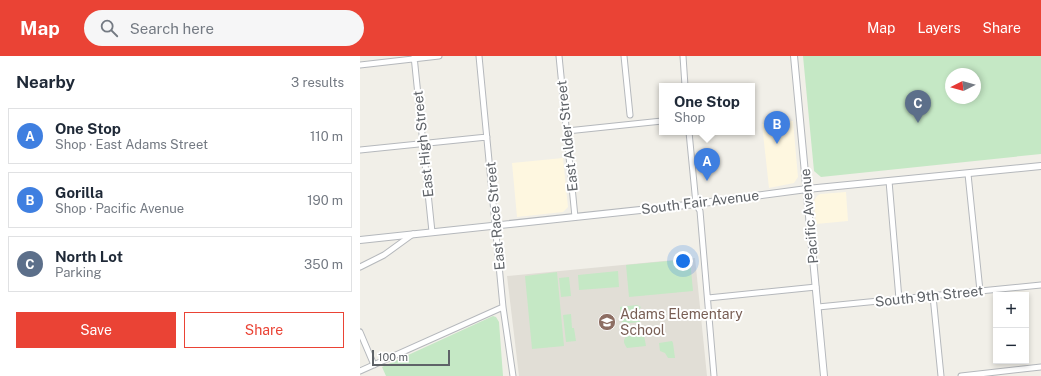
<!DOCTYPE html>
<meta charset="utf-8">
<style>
:root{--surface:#fff;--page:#f6f6f7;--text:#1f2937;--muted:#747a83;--line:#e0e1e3;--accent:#ea4335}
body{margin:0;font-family:"Public Sans",sans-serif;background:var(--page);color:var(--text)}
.controls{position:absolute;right:12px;bottom:12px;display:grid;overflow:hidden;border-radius:0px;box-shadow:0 2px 6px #0003}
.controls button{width:36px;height:36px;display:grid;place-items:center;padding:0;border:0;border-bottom:1px solid var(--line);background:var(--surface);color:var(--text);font:20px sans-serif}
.compass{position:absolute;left:585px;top:12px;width:36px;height:36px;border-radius:50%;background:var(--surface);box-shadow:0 2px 6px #0003;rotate:264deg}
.scale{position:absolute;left:12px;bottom:10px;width:78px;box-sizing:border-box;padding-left:4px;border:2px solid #5f6368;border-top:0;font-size:11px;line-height:14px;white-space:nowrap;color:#5f6368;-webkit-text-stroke:3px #fff;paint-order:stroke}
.you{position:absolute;left:323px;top:205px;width:14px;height:14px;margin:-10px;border:3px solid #fff;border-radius:50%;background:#1a73e8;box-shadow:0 0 0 6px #1a73e833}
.badge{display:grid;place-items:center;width:26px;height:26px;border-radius:50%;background:var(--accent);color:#fff;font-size:13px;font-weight:700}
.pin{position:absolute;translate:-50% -33px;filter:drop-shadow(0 1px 2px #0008)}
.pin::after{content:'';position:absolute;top:21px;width:14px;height:12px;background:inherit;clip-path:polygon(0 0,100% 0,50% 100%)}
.popup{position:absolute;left:299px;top:27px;width:96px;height:52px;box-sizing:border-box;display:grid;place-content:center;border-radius:0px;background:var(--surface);filter:drop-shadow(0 1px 3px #0005);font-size:13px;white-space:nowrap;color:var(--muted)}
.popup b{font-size:15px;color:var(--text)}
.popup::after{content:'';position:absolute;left:50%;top:100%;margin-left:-8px;border:8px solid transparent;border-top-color:var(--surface)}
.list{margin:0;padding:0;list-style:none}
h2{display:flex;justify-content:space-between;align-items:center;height:52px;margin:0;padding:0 16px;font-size:17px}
h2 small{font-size:13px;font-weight:400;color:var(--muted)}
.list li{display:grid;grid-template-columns:26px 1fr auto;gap:12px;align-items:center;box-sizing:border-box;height:56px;margin:0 8px 8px;padding:0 8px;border:1px solid var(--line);border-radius:0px}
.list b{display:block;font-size:15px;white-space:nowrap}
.list p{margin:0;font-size:13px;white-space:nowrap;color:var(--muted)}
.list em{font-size:13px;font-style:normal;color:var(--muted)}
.actions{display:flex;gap:8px;padding:12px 16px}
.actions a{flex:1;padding:9px 0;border:1px solid var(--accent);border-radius:0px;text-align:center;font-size:14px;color:var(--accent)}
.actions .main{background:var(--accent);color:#fff}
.icon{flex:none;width:22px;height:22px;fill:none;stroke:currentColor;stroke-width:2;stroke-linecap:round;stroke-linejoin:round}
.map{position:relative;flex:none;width:681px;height:320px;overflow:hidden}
header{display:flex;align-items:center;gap:24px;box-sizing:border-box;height:56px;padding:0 20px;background:var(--accent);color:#fff}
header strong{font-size:19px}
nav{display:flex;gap:22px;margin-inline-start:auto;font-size:14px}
.search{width:280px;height:36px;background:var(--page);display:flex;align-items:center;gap:10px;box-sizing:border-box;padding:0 14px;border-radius:22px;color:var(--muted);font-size:15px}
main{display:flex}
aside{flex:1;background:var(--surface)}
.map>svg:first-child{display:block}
</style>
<header>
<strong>Map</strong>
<div class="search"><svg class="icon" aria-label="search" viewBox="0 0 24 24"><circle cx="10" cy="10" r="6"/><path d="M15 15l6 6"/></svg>Search here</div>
<nav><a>Map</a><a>Layers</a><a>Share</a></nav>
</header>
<main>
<aside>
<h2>Nearby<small>3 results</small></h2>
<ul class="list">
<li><span class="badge" style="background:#3f7fe0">A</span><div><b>One Stop</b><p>Shop · East Adams Street</p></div><em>110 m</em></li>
<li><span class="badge" style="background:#3f7fe0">B</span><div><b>Gorilla</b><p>Shop · Pacific Avenue</p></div><em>190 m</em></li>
<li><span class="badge" style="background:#5c6f8a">C</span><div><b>North Lot</b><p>Parking</p></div><em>350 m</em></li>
</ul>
<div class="actions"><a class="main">Save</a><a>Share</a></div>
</aside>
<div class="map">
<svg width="681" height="320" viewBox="0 0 681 320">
<rect width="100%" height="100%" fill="#f1efe8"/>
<path fill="#fef7e0" d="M433,65L438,121L434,127L409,132L402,68Z
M203,102L208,151L203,156L157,161L152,107Z
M486,136L488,165L456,168L454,145L457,140L460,138Z"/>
<path fill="#e1ded6" d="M335,202L347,320H159L147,220Z"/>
<path fill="#c5e8c5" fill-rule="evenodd" d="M443,0H681V98L461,121L454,115ZM591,18H615V42H591Z
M330,203L333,235L269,241L266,209Z
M258,215L259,231L219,234L218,219Z
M197,216L204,290L172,293L165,220Z
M209,221L211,240L201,241L199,222Z
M277,249L281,251L279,254L280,266L262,268L260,251Z
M211,258L212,272H214L216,285L206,286L203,259Z
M133,260L136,261L139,266L143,320H26L22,311Z
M284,279L286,290L267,292C264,288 262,284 267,280Z
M312,285L313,287L315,302H308L305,297L300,295L299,287Z"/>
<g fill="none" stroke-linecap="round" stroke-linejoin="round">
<defs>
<path id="minor" d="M54,0L72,176
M119,0L143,251L153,320
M199,0L215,161
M264,0L270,59
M323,0L325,30
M0,9L79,0
M207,75L302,65
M329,76L336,148L340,155L354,320
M0,94L127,81
M608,118L620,235
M529,125L539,243
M0,211L24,199L53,178
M573,240L581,320
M348,242L456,231
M458,251L681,229
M0,276L14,309
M0,315L143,251
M601,320L681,311"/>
<path id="tertiary" d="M434,0L464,320
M0,184L336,148L447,133L681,110"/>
</defs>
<use href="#minor" stroke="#b5b8bc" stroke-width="7"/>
<use href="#tertiary" stroke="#b5b8bc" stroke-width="8"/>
<use href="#minor" stroke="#fff" stroke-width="5"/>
<use href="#tertiary" stroke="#fff" stroke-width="6"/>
</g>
<defs>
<symbol id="school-disc" viewBox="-11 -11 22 22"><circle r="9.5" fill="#8d6e63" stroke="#fff"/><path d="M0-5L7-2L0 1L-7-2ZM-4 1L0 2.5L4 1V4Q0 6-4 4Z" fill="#fff"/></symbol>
</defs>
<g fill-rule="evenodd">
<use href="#school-disc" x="237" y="256" width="20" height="20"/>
</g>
<g text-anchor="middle" stroke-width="4" stroke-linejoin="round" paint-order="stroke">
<g font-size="14" fill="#5f6368" stroke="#fff">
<text transform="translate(207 80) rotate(-96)" y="5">East Alder Street</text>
<text transform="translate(63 88) rotate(-96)" y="5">East High Street</text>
<text transform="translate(340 146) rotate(-7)" y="5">South Fair Avenue</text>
<text transform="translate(135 160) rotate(-95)" y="5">East Race Street</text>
<text transform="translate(449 160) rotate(-95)" y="5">Pacific Avenue</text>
<text transform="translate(569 240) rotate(-6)" y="5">South 9th Street</text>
</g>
<g font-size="14" fill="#785e54" stroke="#fff" text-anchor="start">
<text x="260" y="263">Adams Elementary<tspan x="260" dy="16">School</tspan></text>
</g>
</g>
</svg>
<div class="controls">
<button>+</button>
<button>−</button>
</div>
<svg class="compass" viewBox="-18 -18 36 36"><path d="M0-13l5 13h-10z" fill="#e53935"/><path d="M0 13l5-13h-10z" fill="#747a83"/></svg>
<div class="scale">100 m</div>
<div class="you"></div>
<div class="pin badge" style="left:347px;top:125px;background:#3f7fe0">A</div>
<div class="popup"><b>One Stop</b>Shop</div>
<div class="pin badge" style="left:417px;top:88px;background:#3f7fe0">B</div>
<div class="pin badge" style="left:558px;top:67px;background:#5c6f8a">C</div>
</div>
</main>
